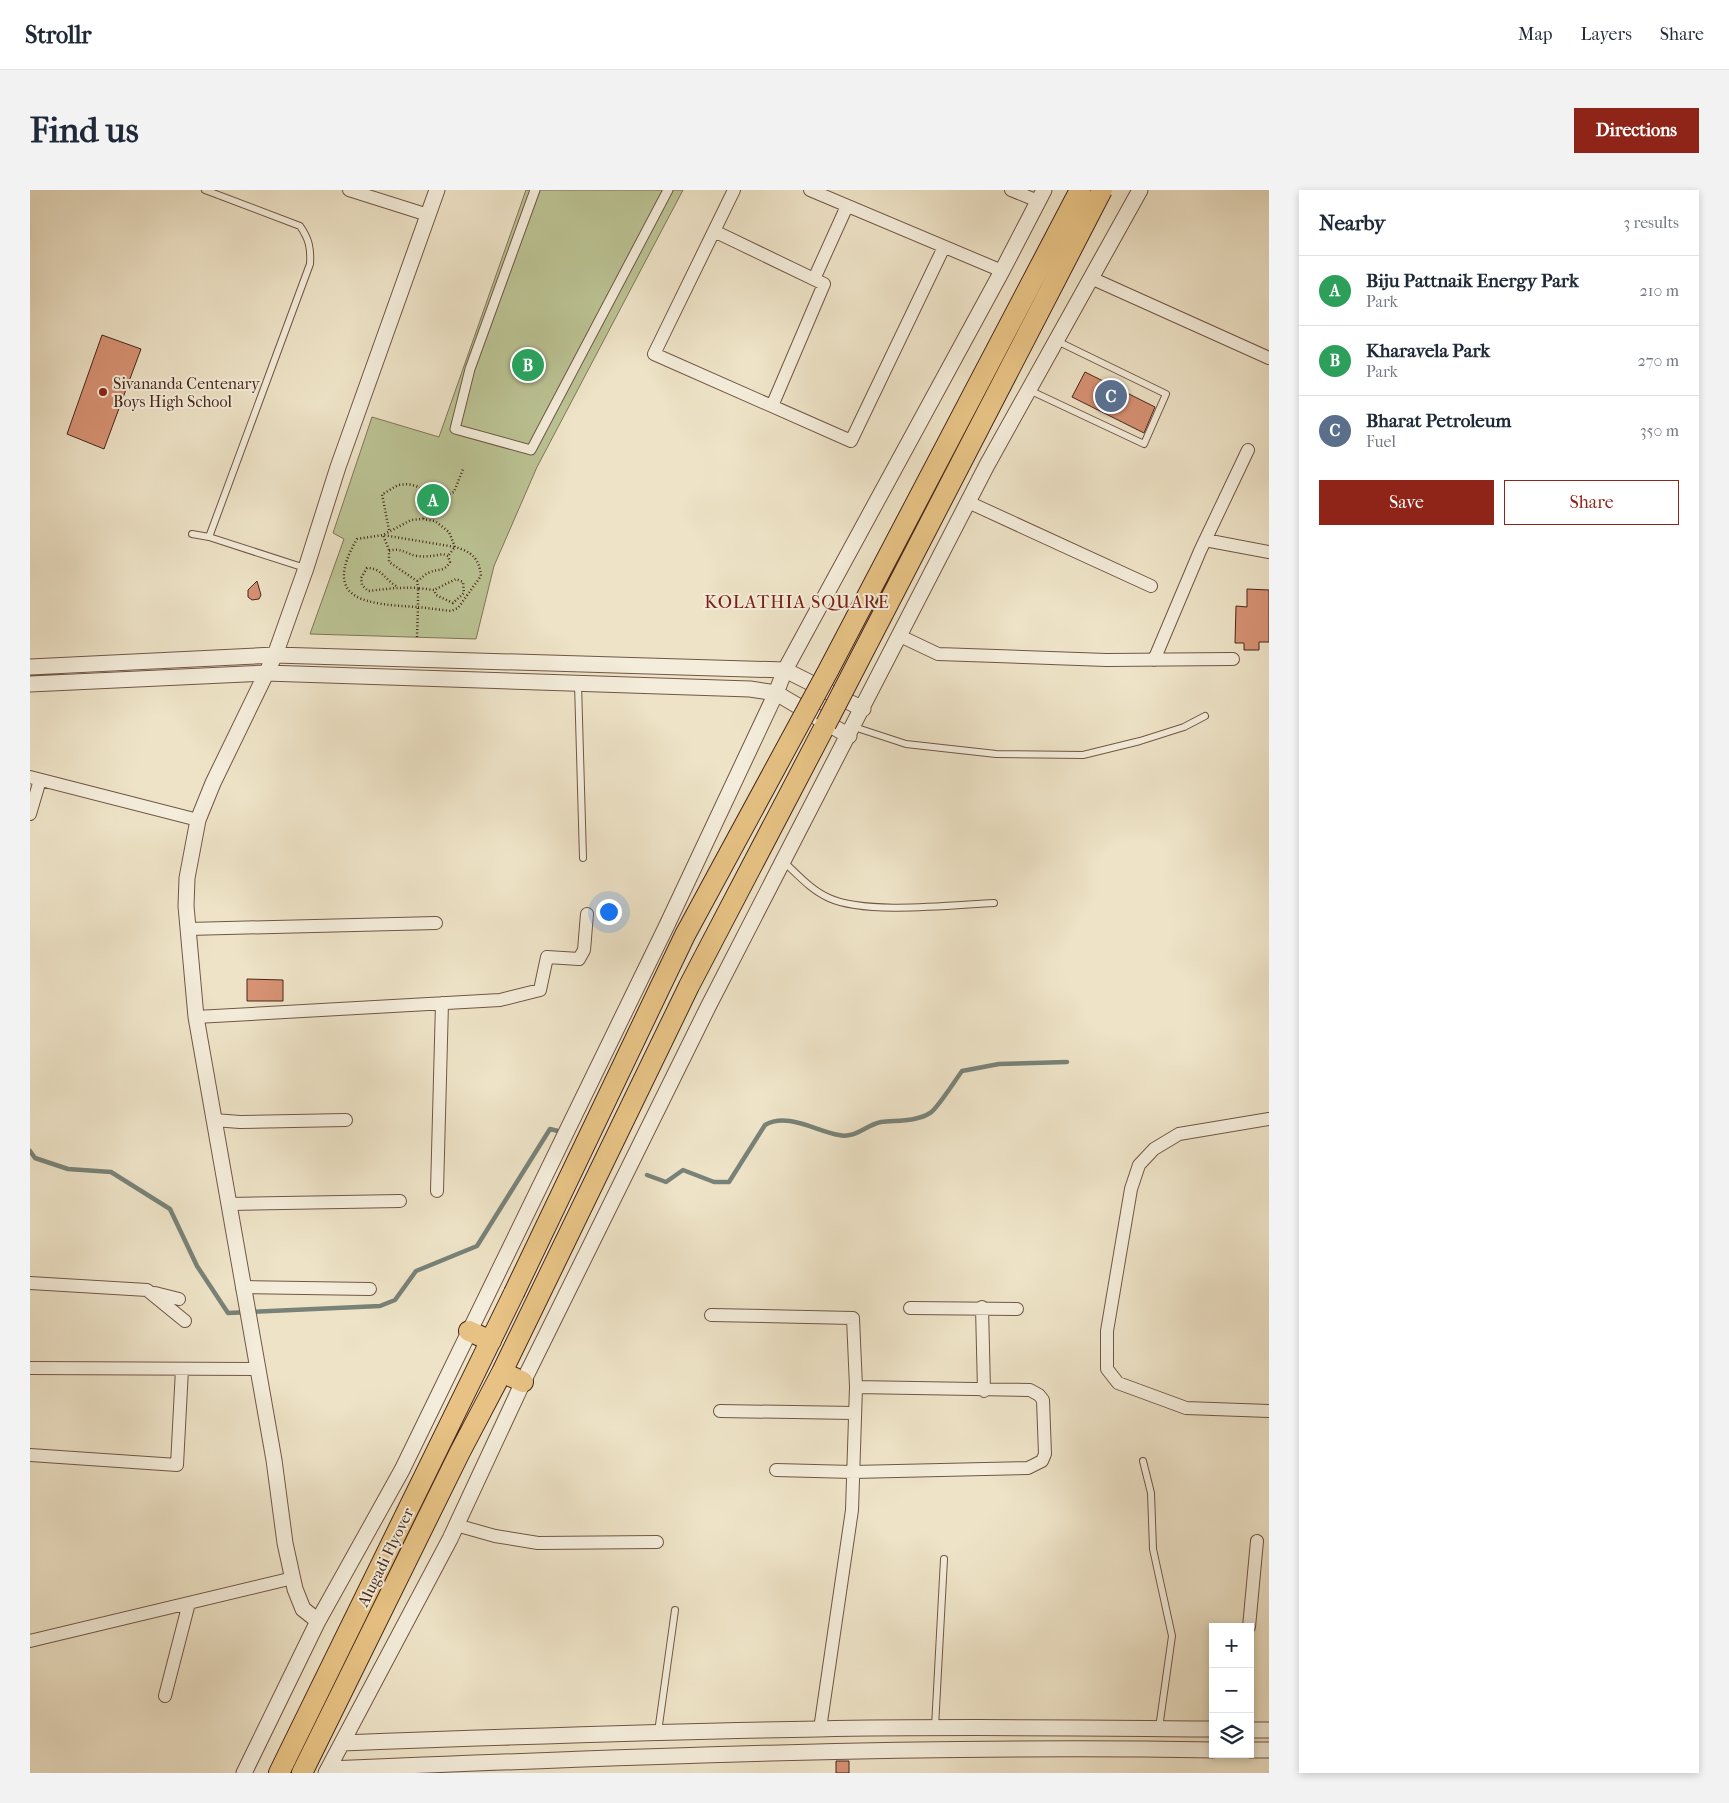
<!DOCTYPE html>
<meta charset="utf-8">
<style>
:root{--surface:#fff;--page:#f2f2f3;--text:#1f2937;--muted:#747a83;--line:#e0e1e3;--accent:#8f2418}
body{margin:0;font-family:"IM FELL French Canon",serif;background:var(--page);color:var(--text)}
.controls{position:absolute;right:15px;bottom:15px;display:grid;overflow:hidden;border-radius:0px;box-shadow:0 2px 8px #0003}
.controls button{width:45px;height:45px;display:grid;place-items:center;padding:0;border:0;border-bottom:1px solid var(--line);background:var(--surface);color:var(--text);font:25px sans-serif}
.you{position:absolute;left:578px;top:721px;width:18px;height:18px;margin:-12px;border:4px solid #fff;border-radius:50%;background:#1a73e8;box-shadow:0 0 0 8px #1a73e833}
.badge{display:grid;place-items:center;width:32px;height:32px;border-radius:50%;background:var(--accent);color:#fff;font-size:16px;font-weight:700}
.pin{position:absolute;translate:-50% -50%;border:2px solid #fff;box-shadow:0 1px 5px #0006}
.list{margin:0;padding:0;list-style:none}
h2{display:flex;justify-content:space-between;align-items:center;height:65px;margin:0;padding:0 20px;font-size:21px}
h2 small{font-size:16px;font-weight:400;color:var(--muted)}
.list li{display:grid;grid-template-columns:32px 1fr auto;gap:15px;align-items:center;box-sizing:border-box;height:70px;padding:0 20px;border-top:1px solid var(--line)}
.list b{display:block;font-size:19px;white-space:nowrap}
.list p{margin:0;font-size:16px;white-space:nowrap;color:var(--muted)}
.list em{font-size:16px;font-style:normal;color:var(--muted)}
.actions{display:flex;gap:10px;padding:15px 20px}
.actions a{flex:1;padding:11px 0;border:1px solid var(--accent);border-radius:0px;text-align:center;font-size:18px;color:var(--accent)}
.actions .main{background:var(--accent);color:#fff}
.icon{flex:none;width:28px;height:28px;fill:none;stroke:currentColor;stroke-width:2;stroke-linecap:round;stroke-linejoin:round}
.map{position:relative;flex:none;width:1239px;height:1583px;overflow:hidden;border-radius:0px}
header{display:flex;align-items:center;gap:30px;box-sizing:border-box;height:70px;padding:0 25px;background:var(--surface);border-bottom:1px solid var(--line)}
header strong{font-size:24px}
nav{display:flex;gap:28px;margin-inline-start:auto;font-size:18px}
.intro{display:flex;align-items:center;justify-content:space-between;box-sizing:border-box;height:120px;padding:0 30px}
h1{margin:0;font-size:35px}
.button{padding:12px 22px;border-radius:0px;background:var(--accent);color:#fff;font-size:18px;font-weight:700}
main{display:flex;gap:30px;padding:0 30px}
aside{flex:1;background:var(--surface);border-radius:0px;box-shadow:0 2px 8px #0003}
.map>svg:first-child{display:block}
</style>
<header>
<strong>Strollr</strong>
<nav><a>Map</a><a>Layers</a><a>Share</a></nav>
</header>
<div class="intro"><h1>Find us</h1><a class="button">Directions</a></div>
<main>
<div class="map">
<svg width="1239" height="1583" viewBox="0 0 1239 1583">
<rect width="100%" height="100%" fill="#eee3c7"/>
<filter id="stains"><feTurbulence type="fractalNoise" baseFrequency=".004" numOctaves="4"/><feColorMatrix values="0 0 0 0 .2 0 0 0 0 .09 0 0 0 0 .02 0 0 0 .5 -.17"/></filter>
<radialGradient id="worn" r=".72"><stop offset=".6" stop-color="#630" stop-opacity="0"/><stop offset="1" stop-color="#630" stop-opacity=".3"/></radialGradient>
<path fill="#bbc394" stroke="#817558" d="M496,0H653L507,277L464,376L446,449L280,444L314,349L303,343L342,227L409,247Z"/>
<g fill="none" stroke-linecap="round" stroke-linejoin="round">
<path stroke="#788278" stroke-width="4.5" d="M0,961L5,968L38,979L81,982L140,1019L167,1076L198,1123L350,1116L365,1110L386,1081L447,1056L520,939L532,942
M617,985L636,992L653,980L684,992H699L735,935C757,922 786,941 809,945C825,949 836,935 851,932C866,930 886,932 900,923C907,919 926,889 932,881L969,874L1037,872"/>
</g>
<path fill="#d79274" stroke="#47271b" d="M72,145L111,159L74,259L37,244Z
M1055,182L1125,217L1114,243L1042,207Z
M227,391L231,405L229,409L222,410L218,407V400Z
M1217,399L1239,400V452H1229V460H1214V453H1205L1206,416L1217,417Z
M217,789L253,790V811H217Z
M806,1571H819V1583H806Z"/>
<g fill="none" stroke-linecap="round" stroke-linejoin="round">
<defs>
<path id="service" d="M175,0L270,36C279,49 281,58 280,74L179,347
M999,200L1114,254L1136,204L1027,151
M162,344L179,347L275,378
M548,494L553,668
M824,537L876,554L966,564L1053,565L1110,551L1154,537L1175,526
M754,672C768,685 781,700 799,708C836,725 922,715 964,713
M1113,1271L1121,1303L1123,1359L1142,1446L1129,1538
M905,1537L914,1369
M628,1542L645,1420"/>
<path id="pedestrian" d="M505,0L440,179L425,239L501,260L638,0"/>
<path id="minor" d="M319,0L398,25
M704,0L624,164L821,251L914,57
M780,0L972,81
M981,0L1008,11
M684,41L794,94L742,216
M1061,88L1239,168
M784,89L817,16
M938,312L1121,396
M1175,350L1239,362
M870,446L908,464L1076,470L1203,469
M1124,470L1170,361L1218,260
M0,587L168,630
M0,624L10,590
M158,739L406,733
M166,827L470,810L510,800L517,767L549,769L554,760L557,724
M1239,929L1149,944L1124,959L1109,975L1101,999L1077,1141V1179L1088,1193L1156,1218L1239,1221
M184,930L210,932L316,930
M407,1001L412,813
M198,1014L370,1011
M0,1093L117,1100L155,1131
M212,1097L340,1099
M125,1103L149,1109
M952,1117L954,1201
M880,1118L987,1119
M681,1125L823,1128L826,1197L1000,1200L1009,1205L1013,1210L1015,1264L1012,1271L998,1278L823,1282L746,1280
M0,1178L228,1179
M690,1221L825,1223
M0,1265L147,1275L152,1179
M426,1335L465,1346L508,1353L627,1352
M1219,1437L1227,1351
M0,1451L263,1388
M135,1506L159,1413
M790,1539L822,1320L826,1197"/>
<path id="tertiary" d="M0,477L245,465L755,480L833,519
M0,494L236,483L720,499L746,503L819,546
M288,1431L273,1419L265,1399L255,1353L244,1270L166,827L156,716L157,688L168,630L183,593L245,465L276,378L308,277L407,0
M1220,1540H1239
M312,1553C471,1547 630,1541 789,1539C920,1536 1051,1538 1183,1539
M1220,1560H1239
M298,1579C593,1567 888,1555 1183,1560
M214,1583L288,1431L372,1280L637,735L746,503L755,480L972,81L1014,0
M296,1583L420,1349L493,1192L678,817L753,671L957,275L1110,0"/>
<path id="trunk" d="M439,1141L461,1151
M472,1182L493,1192
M249,1583L484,1103
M272,1583L430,1262L472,1182L659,796L796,534"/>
</defs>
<use href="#service" stroke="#715646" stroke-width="8"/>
<use href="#pedestrian" stroke="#715646" stroke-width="11"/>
<use href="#minor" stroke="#715646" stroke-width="14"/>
<use href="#tertiary" stroke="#715646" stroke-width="17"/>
<use href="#trunk" stroke="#47271b" stroke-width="22"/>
<path stroke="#47271b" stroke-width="2.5" stroke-dasharray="1 2.5" stroke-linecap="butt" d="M403,310L424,302L433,279
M359,340L352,304C358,302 363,297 369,295C384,292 395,299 403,310L393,329
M359,360L353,345L425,357L418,366
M366,396C354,389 352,378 337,378L331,388L332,395L338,401C356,399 370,397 388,398L387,391L359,372V361C371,357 376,364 387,366C396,367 404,366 413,364L418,366L420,372C414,383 407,378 398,383C394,385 391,389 387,391
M387,447L388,417C338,414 290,412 327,349L353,345L381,330L393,329L405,331L419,342L425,357C442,362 449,368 451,386L428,418L421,421L388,417V398L404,400L406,405L423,413L434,403L433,392L426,389L404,400"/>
<use href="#service" stroke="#f4eddb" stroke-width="6"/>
<use href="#pedestrian" stroke="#f4eddb" stroke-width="9"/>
<use href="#minor" stroke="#f4eddb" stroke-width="12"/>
<use href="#tertiary" stroke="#f4eddb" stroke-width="15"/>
<use href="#trunk" stroke="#e7c284" stroke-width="20"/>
<defs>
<path id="trunk-bridge" d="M796,534L1072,0
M484,1103L655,745L798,481L1050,0"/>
</defs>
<use href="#trunk-bridge" stroke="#47271b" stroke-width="22" stroke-linecap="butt"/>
<use href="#trunk-bridge" stroke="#e7c284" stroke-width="20"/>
</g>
<circle fill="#8f2418" stroke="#f4eddb" stroke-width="2" cx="73" cy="202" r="5"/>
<g text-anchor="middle" stroke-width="4" stroke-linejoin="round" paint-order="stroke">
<g font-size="16" fill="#47271b" stroke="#f4eddb" text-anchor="start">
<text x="83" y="199">Sivananda Centenary<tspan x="83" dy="18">Boys High School</tspan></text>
</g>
<g font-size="16" fill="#47271b" stroke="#f4eddb">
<text transform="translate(355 1367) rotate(-64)" y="6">Alugadi Flyover</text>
</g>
<g font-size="18" letter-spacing="1" fill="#7a1f14" stroke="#f4eddb">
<text x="767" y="418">KOLATHIA SQUARE</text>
</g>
</g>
<rect width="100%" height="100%" filter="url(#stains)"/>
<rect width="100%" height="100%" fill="url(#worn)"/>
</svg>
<div class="controls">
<button>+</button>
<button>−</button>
<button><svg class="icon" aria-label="layers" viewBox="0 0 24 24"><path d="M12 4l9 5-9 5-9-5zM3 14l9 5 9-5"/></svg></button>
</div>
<div class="you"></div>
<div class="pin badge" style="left:403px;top:310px;background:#2e9e5b">A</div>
<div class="pin badge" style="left:498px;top:175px;background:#2e9e5b">B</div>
<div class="pin badge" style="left:1081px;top:206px;background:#5c6f8a">C</div>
</div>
<aside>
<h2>Nearby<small>3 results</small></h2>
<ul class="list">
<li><span class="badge" style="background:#2e9e5b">A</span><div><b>Biju Pattnaik Energy Park</b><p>Park</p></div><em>210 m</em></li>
<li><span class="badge" style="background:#2e9e5b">B</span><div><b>Kharavela Park</b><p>Park</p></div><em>270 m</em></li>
<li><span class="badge" style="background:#5c6f8a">C</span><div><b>Bharat Petroleum</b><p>Fuel</p></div><em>350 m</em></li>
</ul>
<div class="actions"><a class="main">Save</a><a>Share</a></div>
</aside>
</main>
